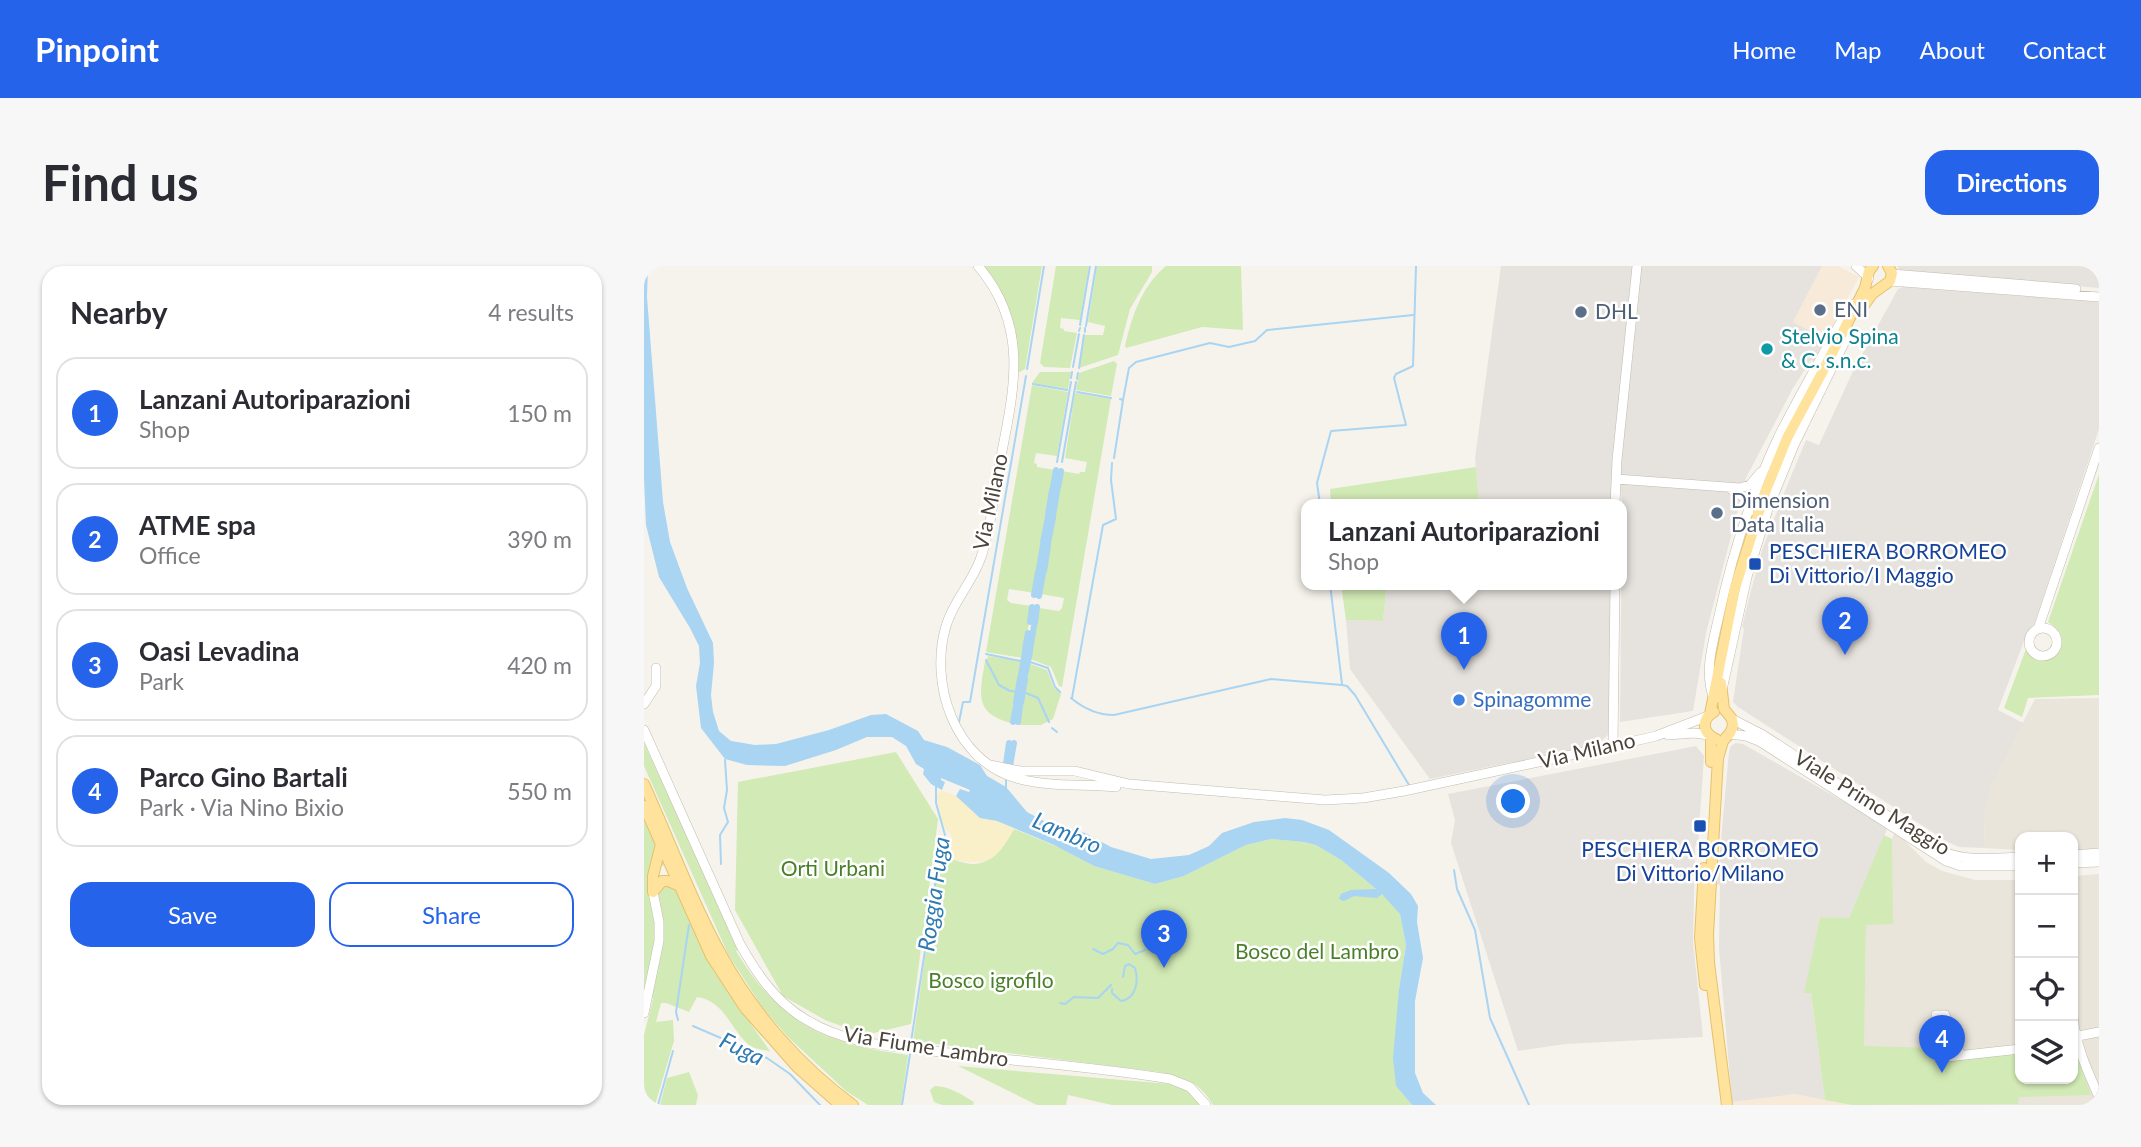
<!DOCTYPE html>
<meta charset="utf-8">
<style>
:root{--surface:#fff;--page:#f7f7f7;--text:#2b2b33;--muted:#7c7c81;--line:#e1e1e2;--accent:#2563eb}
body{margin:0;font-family:Lato,sans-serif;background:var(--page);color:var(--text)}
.controls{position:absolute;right:21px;bottom:21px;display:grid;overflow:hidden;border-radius:14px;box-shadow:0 2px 5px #0004}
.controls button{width:63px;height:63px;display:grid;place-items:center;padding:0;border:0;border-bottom:2px solid var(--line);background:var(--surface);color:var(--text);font:35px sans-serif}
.you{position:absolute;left:870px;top:536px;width:24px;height:24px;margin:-18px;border:5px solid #fff;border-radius:50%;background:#1a73e8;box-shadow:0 0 0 10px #1a73e833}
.badge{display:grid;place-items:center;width:46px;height:46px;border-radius:50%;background:var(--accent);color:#fff;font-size:23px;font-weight:700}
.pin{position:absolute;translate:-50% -58px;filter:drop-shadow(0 2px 4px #0008)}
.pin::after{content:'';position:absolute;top:37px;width:24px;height:21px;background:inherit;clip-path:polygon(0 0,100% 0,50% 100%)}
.popup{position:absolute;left:657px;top:233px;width:326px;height:91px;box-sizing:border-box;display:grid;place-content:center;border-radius:14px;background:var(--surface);filter:drop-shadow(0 2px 5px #0005);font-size:23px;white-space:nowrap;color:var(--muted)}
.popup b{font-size:26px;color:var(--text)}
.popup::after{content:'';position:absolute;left:50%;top:100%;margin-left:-14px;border:14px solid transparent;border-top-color:var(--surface)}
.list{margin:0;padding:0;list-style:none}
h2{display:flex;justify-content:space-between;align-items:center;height:91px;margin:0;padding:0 28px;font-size:30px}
h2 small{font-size:23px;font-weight:400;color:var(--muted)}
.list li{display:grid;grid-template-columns:46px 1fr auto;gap:21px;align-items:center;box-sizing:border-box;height:112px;margin:0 14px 14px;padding:0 14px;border:2px solid var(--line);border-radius:21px}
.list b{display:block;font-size:26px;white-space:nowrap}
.list p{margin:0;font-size:23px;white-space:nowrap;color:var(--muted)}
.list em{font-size:23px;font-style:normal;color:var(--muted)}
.actions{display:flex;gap:14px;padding:21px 28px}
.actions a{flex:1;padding:16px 0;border:2px solid var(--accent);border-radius:21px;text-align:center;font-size:24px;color:var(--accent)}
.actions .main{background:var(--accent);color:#fff}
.icon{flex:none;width:38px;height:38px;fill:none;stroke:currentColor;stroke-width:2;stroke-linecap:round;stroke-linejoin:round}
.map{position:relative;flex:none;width:1455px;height:839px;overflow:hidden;border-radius:21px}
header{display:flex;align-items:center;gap:42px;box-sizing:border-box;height:98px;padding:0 35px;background:var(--accent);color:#fff}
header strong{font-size:33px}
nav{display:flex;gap:38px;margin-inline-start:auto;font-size:24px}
.intro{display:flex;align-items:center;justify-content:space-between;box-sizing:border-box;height:168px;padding:0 42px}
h1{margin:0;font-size:49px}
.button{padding:18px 32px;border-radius:21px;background:var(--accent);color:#fff;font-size:24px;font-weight:700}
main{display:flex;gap:42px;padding:0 42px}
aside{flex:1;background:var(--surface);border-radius:21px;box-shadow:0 2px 5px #0004}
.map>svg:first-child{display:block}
</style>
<header>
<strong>Pinpoint</strong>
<nav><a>Home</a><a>Map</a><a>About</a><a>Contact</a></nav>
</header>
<div class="intro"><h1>Find us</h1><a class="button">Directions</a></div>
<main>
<aside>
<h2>Nearby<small>4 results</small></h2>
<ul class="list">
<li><span class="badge">1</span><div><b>Lanzani Autoriparazioni</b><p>Shop</p></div><em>150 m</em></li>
<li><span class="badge">2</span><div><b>ATME spa</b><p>Office</p></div><em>390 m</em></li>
<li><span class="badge">3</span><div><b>Oasi Levadina</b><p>Park</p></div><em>420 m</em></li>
<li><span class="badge">4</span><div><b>Parco Gino Bartali</b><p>Park · Via Nino Bixio</p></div><em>550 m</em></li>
</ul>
<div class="actions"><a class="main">Save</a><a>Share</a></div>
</aside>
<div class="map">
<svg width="1455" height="839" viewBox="0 0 1455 839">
<rect width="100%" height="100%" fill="#f6f3ec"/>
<path fill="#eae5da" d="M1455,432V584L1429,586V571H1376V584L1340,582L1341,544L1349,514L1391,433Z
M1251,565L1282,596L1298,605L1331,614H1376V813H1429V610L1455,608V839H1218L1222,658H1249L1247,598L1248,573Z"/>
<path fill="#f7ead8" d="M1178,0H1194L1215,11L1182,73L1149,56Z
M1151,828L1208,839H1089L1088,836Z"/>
<path fill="#e6e2dd" d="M857,0H993L971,238H835L831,192Z
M996,0H1178L1149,56L1182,73L1171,95L1167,94L1149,122L1102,212L1062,367L1049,445L976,456L978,238L976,210Z
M1253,0H1455V22L1256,4Z
M1259,21L1455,36V163L1390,359L1383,367L1354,444L1379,457L1349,515L1341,544L1340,582L1315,581L1304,576L1094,441L1089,436L1100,362L1098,361L1104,336L1118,284L1145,215L1162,174L1175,179L1210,103L1254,23Z
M743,318H971L969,464L953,479L786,513L706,403L702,354L739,355Z
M1092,477L1099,478L1244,561L1205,652L1176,651L1161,727H1167L1181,834L1151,828L1088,836L1075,682L1076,619L1073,618L1085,486L1087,480Z
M1052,480L1060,490L1054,579L1051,580L1049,676L1059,771L921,778L874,785L807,577L811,554L804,528Z"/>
<path fill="#d2eab5" d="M336,0H398L381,103L376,106L373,105L371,67Z
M412,0H445L436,54L417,52L416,62L420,63V65L433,67L426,102L400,101L396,97Z
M453,0H508V6L486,43L474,89L435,102L441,69H459L461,60L444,56Z
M522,0H597L599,64L558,61L482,82L481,80C488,50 497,21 522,0Z
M470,95L473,98L467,130L432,124L435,107Z
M396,106H427L424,123L388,117Z
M388,119L424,126L413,190L392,187L390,197L393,198V201L411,204L390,327L365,323L363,334L367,337L388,340L379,392L342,386Z
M431,127L467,133L418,421L415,420L407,401L386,393L395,342L415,345L418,342L420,332L397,328L418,205L435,208L436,206H441L443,196L421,192Z
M832,201L835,238H687L686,223Z
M1455,208V429L1384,432L1378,451L1360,442L1382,383L1392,393H1406C1422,378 1423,368 1404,356Z
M697,318H743L739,355L702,354Z
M344,390L378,395L367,457C329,447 336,427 341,395L343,394Z
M386,398L403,404L410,422L417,428L409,453L397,459H375Z
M0,477L95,683L92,685C136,758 181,778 264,789L257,839H224L202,825L144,771L118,741L84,688L0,500Z
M252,486L294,553L267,758L230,767L206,763L181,754L139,730L91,644L94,516Z
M0,554L21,599L7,604L4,628L12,627L21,617L32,620L69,704L126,785C119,784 110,783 105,779C86,763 81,735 53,731L45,746L22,737H17L12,756L29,754L30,775L11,839H0V769L9,733L3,720L0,727Z
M370,563L416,582L450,600L511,618L540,610L602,579L627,573L660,576L672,579L697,594L745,634L756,648L762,679L755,723L752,820L768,839H569C554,814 543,814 516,806L269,775L294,601L301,592C310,593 320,598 329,598C351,597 360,580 370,563Z
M1240,569L1248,573L1249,658L1222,659L1220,780L1289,782V796L1376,787V813H1429V777L1447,829L1375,831L1374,838L1208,839L1181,834L1167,727H1160L1176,651L1205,652Z
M314,800L526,818L541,823L557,839H468L424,829L422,839H393Z
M45,806L54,829L52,839H16L23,812Z
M291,820C305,820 318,829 330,836L329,839H298L290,836L286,824Z"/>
<path fill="#f9efc9" d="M298,524L312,530L336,552L353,555L370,563C347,604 340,598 298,592L302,580L307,578C309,563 304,569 299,559C296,550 294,539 293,529Z"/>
<path fill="#a9d4f2" d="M0,0H4L3,31L19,236L26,276L43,322L69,377L70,397L67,429L69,446L75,465L87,475L111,479L132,478L185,464L227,449L242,448L274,465L280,474L303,481L336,499L343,510L362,521L383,546L402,556L441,567L467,581L507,593L545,589L565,580L578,567L610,556L641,552L658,554L685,564L745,607L767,628L774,640L773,656L779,692L771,735V807L779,827L792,839H768L752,820L749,792L755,723L762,679L756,648L738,628L733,632L710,630L700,635L695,633L697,628L707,624L732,623L697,594L672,579L660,576L627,573L602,579L540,610L511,618L450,600L410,579L353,555L336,552L312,530L316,523L325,526L326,524L297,512V514L301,516L298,524L287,518L279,508L280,503L272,498L262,480L248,471H223L192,484L141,500L103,499L81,493L57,462L52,420L56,397L55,380L46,362L15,311L2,259L0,213Z"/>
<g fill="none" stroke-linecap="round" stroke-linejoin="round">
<path stroke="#a9d4f2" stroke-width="2" d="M436,59L446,0
M442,60L452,0
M435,65L436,62
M441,66V62
M429,101L435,68
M435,102L440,69
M383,103L400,0
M427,112L428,106
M433,113L434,107
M389,118L423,124
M433,126L467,132
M479,134L485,102L492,96L566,77L585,81L611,75L623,64L769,49
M470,192L479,134L476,133
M413,196L427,116
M418,196L432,116
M676,238L673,217L687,165L762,159L750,112L752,108L769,100L772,0
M686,318L698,418
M342,388L377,395
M342,394L355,419L366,425
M386,396L404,402L411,421L416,426
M368,425L372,426
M382,427L394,432L405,456
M427,432C439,442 453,449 470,449L627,413L698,419L703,420L711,429L765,519
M428,432L459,259L472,253L467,214L468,197
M315,456L319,436H326L382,110
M408,462L413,466
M362,512V521
M292,520V537L301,569
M77,598L76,569L84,556L80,542L83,524L81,494
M810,604L813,623L831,664L846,752L885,839
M449,683L459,688L469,683L474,677L484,679L491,688L501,684
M468,723V727L477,735C492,733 495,715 491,702L485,698L481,700L479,711
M416,737L421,738L430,731L454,732L467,719
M34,754L32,746L45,659
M49,760L123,792L146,808L176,839
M267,776L293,606L301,577
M14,839L29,785
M258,839L266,788"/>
<path stroke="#a9d4f2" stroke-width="6" d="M409,221L412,204
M414,222L417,205
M404,249L408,224
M409,250L413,225
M399,276L404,251
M404,277L409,252
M395,303L399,279
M400,305L404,280
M390,329L394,306
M395,330L399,307
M386,356L388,341
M391,357L393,341
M381,383L384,367
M386,384L390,360
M377,409L381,386
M381,410L386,386
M372,437L376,412
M377,437L381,413
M369,456L372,440
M374,456L376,440
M362,498L365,477
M366,500L370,477"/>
<defs>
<path id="minor" d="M334,0C389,64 368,131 354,206C349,235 346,267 336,294C327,318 309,336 302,360C285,417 310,494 372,512C403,521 440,518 472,521
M1212,0L1225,12
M1248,8L1432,23
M1246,15L1455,31
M972,213L1096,222L1106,219L1117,206
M1087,223L1101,232L1105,246
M971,238L973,194L993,0
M1385 376a14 14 0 1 1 28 0a14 14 0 1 1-28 0Z
M1394,363L1455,182
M1078,424L1103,311L1124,243L1150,179L1204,69
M1070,433C1060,407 1068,380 1074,354C1087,292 1108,227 1135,170C1155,130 1178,91 1199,52L1210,38
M0,438L12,420V402
M1088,453L1119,469L1298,585C1322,596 1350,592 1376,591
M0,464L96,678C113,708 131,735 161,753C204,780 256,781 305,787C378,796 453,801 526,813L546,821L562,839
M1086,468L1102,470L1115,475L1302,595L1317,600H1376
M1024,469L1050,467L1065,469
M969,480L971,318
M346,499L376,505H431L485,518L681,534L719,532L760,525L969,480L1012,470L1064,450
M1429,589L1455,587
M1429,597L1455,596
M0,747L15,675V656L9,626
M1429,751C1432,780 1443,804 1455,831
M1429,771L1455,766
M1316,788L1301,749H1292L1294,792L1376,783"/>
<path id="major" d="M1218,42L1228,28L1246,15L1248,7L1244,0
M1077,417L1080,443L1088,453L1089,460L1086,467L1079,475L1074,492L1064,668L1065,697L1083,839
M1070,446C1057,453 1058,467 1072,473
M1066,448L1091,322L1122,224L1143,172L1179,105L1221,22L1225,5L1229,0
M1067,470V496
M0,518C26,575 48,636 78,690C110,748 156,800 209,839
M0,540L67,690L101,742L153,801L196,839
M1060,602L1056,672L1061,719
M9,626V610L17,578
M9,626L18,615H24L36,620"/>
</defs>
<use href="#minor" stroke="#c2bbae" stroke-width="10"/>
<use href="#major" stroke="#e6c16a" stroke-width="12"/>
<use href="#minor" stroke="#fff" stroke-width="9"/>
<use href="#major" stroke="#ffe39c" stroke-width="10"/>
</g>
<g fill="#5c6f8a" stroke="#fff" stroke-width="2.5">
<circle cx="1176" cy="44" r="7"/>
<circle cx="937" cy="46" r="7"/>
<circle cx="1073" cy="247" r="7"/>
</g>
<circle fill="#0f9aa8" stroke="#fff" stroke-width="2.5" cx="1123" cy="83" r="7"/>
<g fill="#1a4fb4" stroke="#fff" stroke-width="2.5">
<rect x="1104" y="291" width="14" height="14" rx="3.5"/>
<rect x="1049" y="553" width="14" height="14" rx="3.5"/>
</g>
<circle fill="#3f7fe0" stroke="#fff" stroke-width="2.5" cx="815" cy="434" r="7"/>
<g text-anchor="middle" stroke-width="5" stroke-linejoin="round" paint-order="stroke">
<g font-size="21" fill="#4e5e75" stroke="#fff" text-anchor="start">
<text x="1190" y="51">ENI</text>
<text x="951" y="53">DHL</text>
<text x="1087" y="242">Dimension<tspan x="1087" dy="24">Data Italia</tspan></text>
</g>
<g font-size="21" fill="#0d838f" stroke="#fff" text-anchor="start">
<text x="1137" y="78">Stelvio Spina<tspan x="1137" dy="24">&amp; C. s.n.c.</tspan></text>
</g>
<g font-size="21" fill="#4b4439" stroke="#fff">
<text transform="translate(347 236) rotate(-78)" y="7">Via Milano</text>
<text transform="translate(943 485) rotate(-13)" y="7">Via Milano</text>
<text transform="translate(1228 537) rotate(32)" y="7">Viale Primo Maggio</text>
<text transform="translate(282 781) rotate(9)" y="7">Via Fiume Lambro</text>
</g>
<g font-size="21" fill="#164399" stroke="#fff" text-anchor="start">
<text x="1125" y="293">PESCHIERA BORROMEO<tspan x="1125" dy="24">Di Vittorio/I Maggio</tspan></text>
<text x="1056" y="591" text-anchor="middle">PESCHIERA BORROMEO<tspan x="1056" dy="24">Di Vittorio/Milano</tspan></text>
</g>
<g font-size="21" fill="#366cbe" stroke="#fff" text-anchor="start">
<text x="829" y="441">Spinagomme</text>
</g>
<g font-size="21" fill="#4a7f2a" stroke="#fff">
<text x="189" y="610">Orti Urbani</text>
<text x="673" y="693">Bosco del Lambro</text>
<text x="347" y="722">Bosco igrofilo</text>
</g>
<g font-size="23" font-style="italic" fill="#2e7ab2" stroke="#fff">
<text transform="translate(423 567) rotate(23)" y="8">Lambro</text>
<text transform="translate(290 628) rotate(-82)" y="8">Roggia Fuga</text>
<text transform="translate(98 783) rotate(26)" y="8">Fuga</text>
</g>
</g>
</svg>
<div class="controls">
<button>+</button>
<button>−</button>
<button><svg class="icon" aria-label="locate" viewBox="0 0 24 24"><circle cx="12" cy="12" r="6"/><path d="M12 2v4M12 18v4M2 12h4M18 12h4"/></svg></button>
<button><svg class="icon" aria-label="layers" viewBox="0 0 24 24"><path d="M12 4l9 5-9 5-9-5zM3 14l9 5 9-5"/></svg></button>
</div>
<div class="you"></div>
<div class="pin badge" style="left:820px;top:404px">1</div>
<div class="popup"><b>Lanzani Autoriparazioni</b>Shop</div>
<div class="pin badge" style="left:1201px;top:389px">2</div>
<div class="pin badge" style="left:520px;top:702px">3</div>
<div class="pin badge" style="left:1298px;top:807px">4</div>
</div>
</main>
